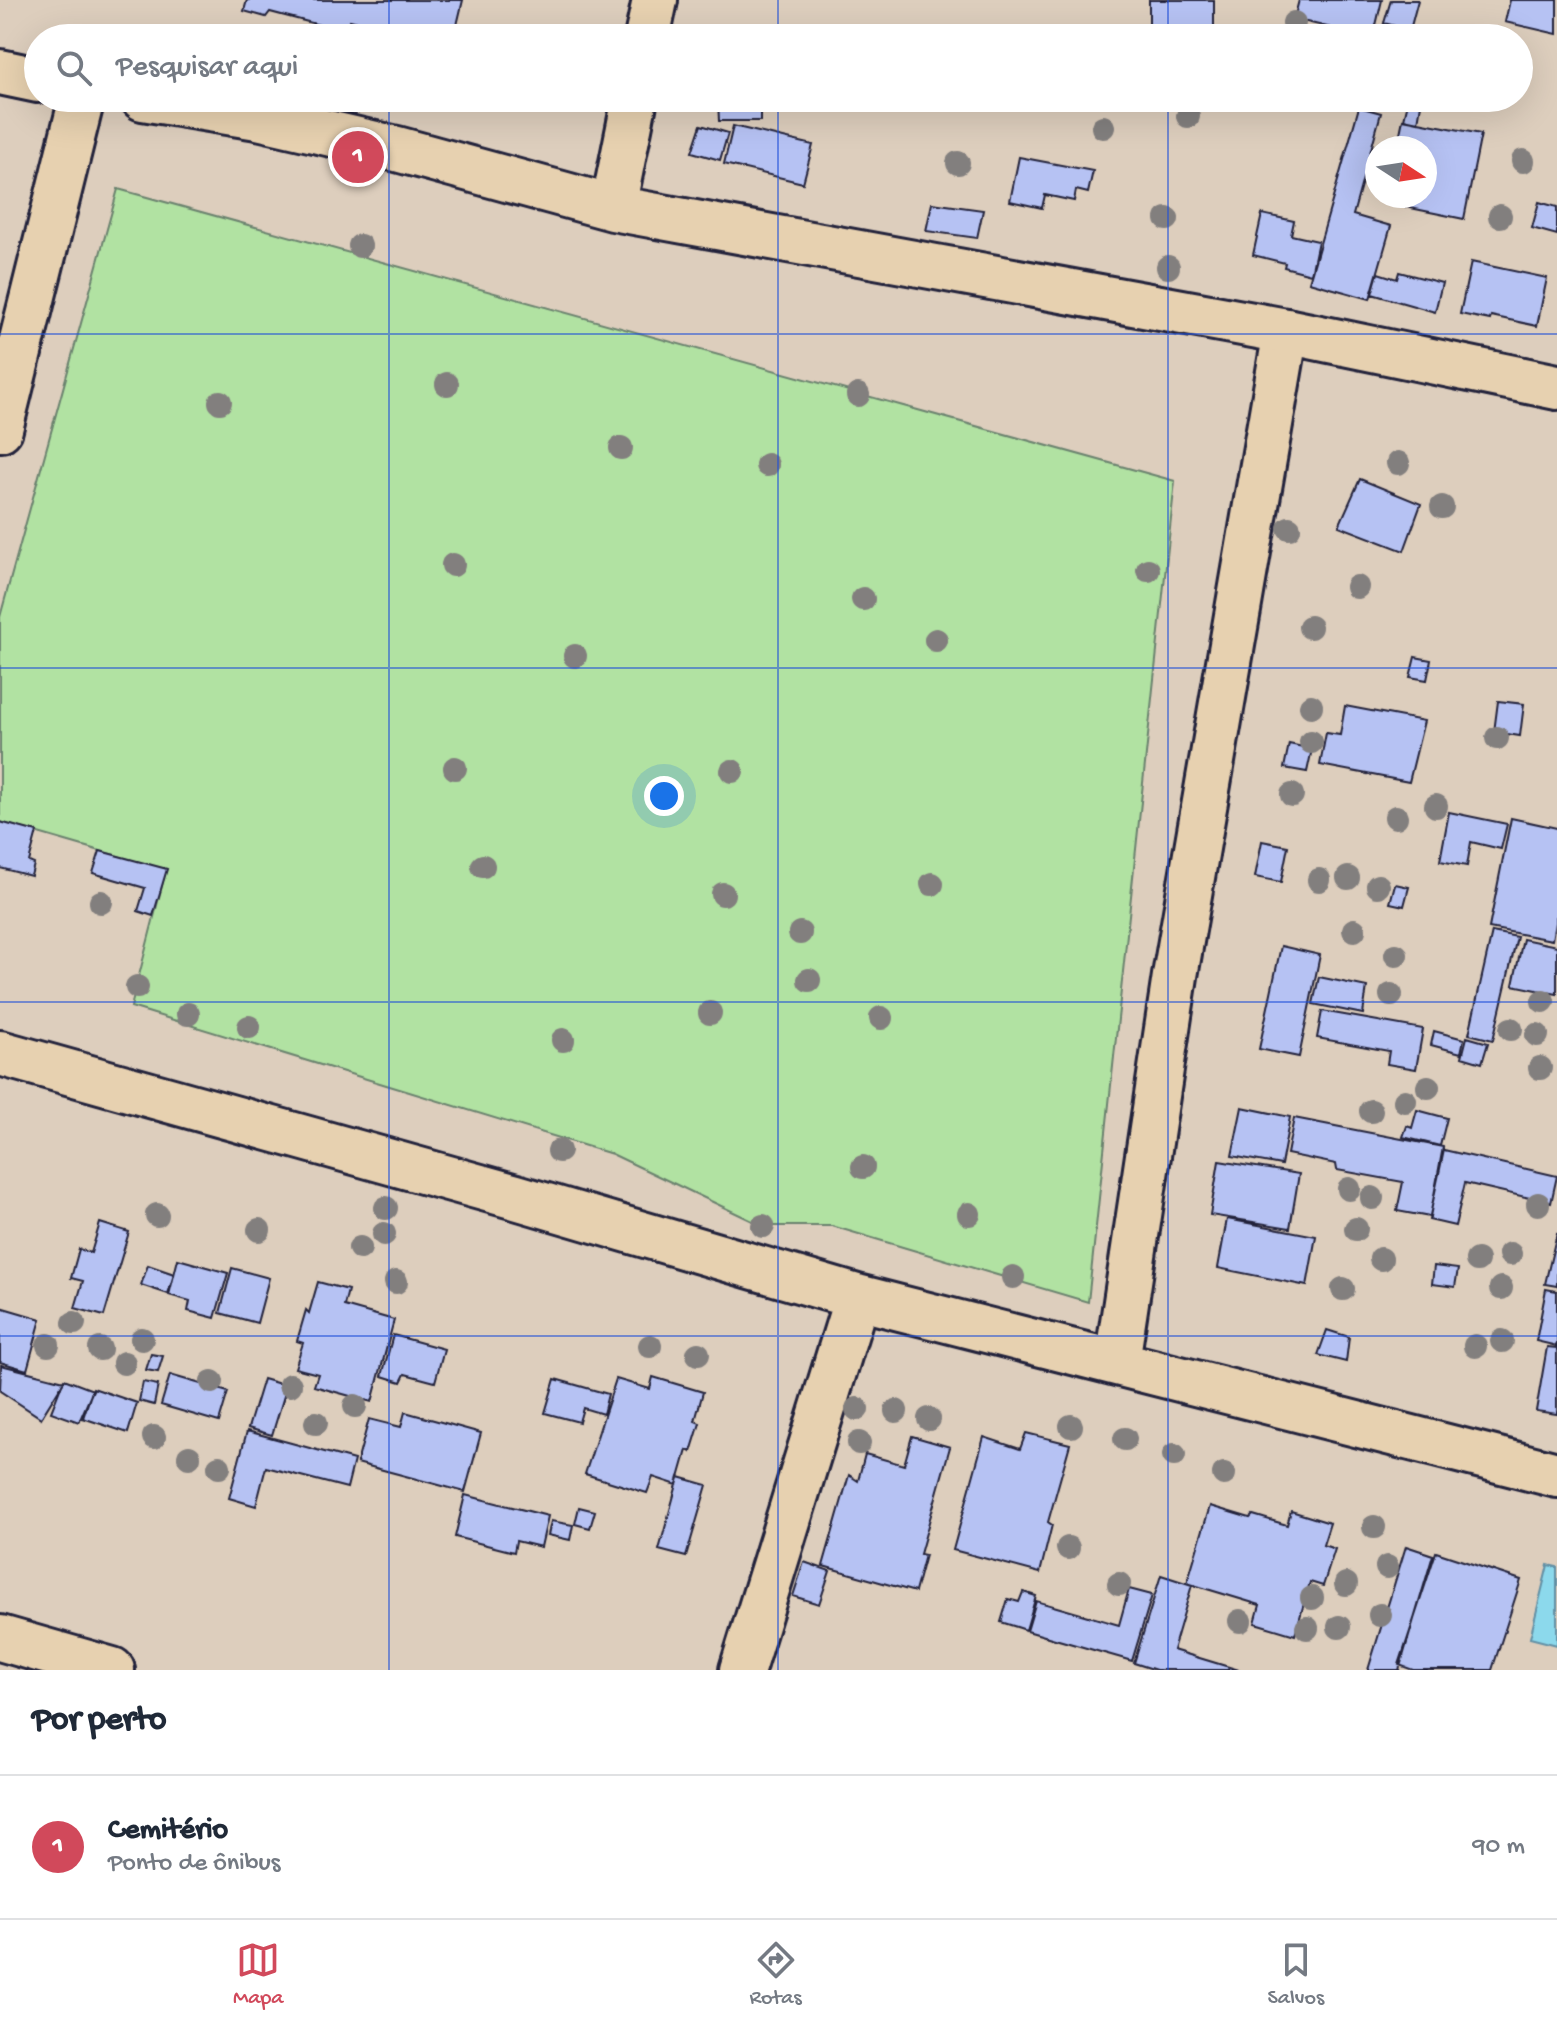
<!DOCTYPE html>
<html lang="pt">
<meta charset="utf-8">
<style>
:root{--surface:#fff;--page:#f6f6f7;--text:#1f2937;--muted:#747a83;--line:#e0e1e3;--accent:#d1495b}
body{margin:0;font-family:"Gochi Hand",sans-serif;background:var(--page);color:var(--text)}
.compass{position:absolute;left:1365px;top:136px;width:72px;height:72px;border-radius:50%;background:var(--surface);box-shadow:0 8px 32px #0002;rotate:102deg}
.you{position:absolute;left:664px;top:796px;width:28px;height:28px;margin:-20px;border:6px solid #fff;border-radius:50%;background:#1a73e8;box-shadow:0 0 0 12px #1a73e833}
.badge{display:grid;place-items:center;width:52px;height:52px;border-radius:50%;background:var(--accent);color:#fff;font-size:26px;font-weight:700}
.pin{position:absolute;translate:-50% -50%;border:4px solid #fff;box-shadow:0 2px 8px #0006}
.list{margin:0;padding:0;list-style:none}
h2{display:flex;justify-content:space-between;align-items:center;height:104px;margin:0;padding:0 32px;font-size:34px}
h2 small{font-size:26px;font-weight:400;color:var(--muted)}
.list li{display:grid;grid-template-columns:52px 1fr auto;gap:24px;align-items:center;box-sizing:border-box;height:144px;padding:0 32px;border-top:2px solid var(--line)}
.list b{display:block;font-size:30px;white-space:nowrap}
.list p{margin:0;font-size:26px;white-space:nowrap;color:var(--muted)}
.list em{font-size:26px;font-style:normal;color:var(--muted)}
.icon{flex:none;width:44px;height:44px;fill:none;stroke:currentColor;stroke-width:2;stroke-linecap:round;stroke-linejoin:round}
.map{position:relative;flex:none;width:1557px;height:1670px;overflow:hidden}
.search{position:absolute;background:var(--surface);box-shadow:0 8px 32px #0002;left:24px;right:24px;top:24px;height:88px;display:flex;align-items:center;gap:20px;box-sizing:border-box;padding:0 28px;border-radius:44px;color:var(--muted);font-size:30px}
.sheet{height:248px;background:var(--surface)}
nav{display:flex;justify-content:space-around;align-items:center;box-sizing:border-box;height:112px;border-top:2px solid var(--line);background:var(--surface);font-size:22px;color:var(--muted)}
nav a{display:grid;justify-items:center;gap:4px}
nav .on{color:var(--accent)}
.map>svg:first-child{display:block}
</style>
<div class="map">
<svg width="1557" height="1670" viewBox="0 0 1557 1670">
<rect width="100%" height="100%" fill="#ddcebd"/>
<filter id="ink" filterUnits="userSpaceOnUse"><feTurbulence type="fractalNoise" baseFrequency=".0125" numOctaves="2"/><feDisplacementMap in="SourceGraphic" scale="16" xChannelSelector="R" yChannelSelector="G"/><feConvolveMatrix kernelMatrix="1 2 1 2 8 2 1 2 1" color-interpolation-filters="sRGB"/></filter>
<g filter="url(#ink)">
<path fill="#b1e2a2" stroke="#6a826e" stroke-width="2" d="M118,189L1175,481L1088,1302L832,1226H763L612,1154L131,1007L166,870L0,822V617Z"/>
<path fill="#8cd9ec" stroke="#6290a5" stroke-width="2" d="M1548,1565L1557,1567V1645L1530,1638Z"/>
<path fill="#b6c2f3" stroke="#22223b" stroke-width="2" d="M247,0H463L454,38H421L350,20L346,32L270,12L266,17L244,11Z
M1149,0H1214V27H1149Z
M1299,0H1382L1373,38L1294,19Z
M1391,0H1418L1410,30L1384,23Z
M1510,0H1557V34L1505,22Z
M1384,23L1425,35L1424,38H1380Z
M755,33V38H711V34Z
M711,98L760,99V121H719L718,100Z
M1409,98H1422L1418,122L1404,119Z
M1359,107L1381,113L1353,215L1391,226L1370,299L1309,282Z
M1403,119L1481,134L1464,219L1386,203L1387,196H1425V148H1397Z
M701,125L728,133L720,160L692,152Z
M733,126L813,145L803,183L724,164Z
M1019,157L1093,171L1088,193L1076,190L1074,201L1045,195L1042,208L1010,201Z
M1539,202L1557,207V235L1532,228Z
M932,203L983,210L977,238L926,231Z
M1262,214L1294,221L1291,235L1318,241L1311,274L1284,267L1285,263L1253,255Z
M1471,262L1547,278L1537,326L1491,316L1490,320L1460,314Z
M1399,272L1442,283L1435,312L1372,294L1378,273L1397,279Z
M1360,479L1421,504L1404,551L1339,526Z
M1415,657L1431,660L1427,680L1410,677Z
M1498,701L1524,704L1520,736L1494,732Z
M1345,706L1424,721L1409,782L1320,765L1326,733L1340,735Z
M1289,744L1312,749L1307,772L1284,768Z
M1449,812L1507,824L1501,849L1471,842L1467,866L1440,861Z
M1511,818L1557,828V911L1552,940L1489,928Z
M0,822L37,832L29,862L34,864L31,876L0,868Z
M1262,841L1288,846L1281,882L1255,877Z
M100,851L167,869L153,916L138,911L145,888L93,873Z
M1395,884L1409,887L1404,906L1390,903Z
M1492,932L1517,937L1493,1040L1469,1034Z
M1523,939L1557,946V994L1513,985Z
M1281,946L1320,955L1299,1057L1259,1049Z
M1319,977L1367,987L1363,1014L1313,1004Z
M1322,1011L1423,1029L1416,1069L1387,1064L1389,1051L1317,1038Z
M1434,1031L1464,1039L1461,1053L1431,1045Z
M1467,1037L1488,1043L1482,1063L1462,1057Z
M1242,1107L1290,1117L1281,1165L1232,1156Z
M1417,1110L1447,1118L1440,1146L1403,1137L1407,1126L1412,1128Z
M1294,1118L1443,1147L1430,1217L1397,1211L1403,1182L1337,1170L1336,1164L1287,1154Z
M1444,1150L1557,1176L1551,1203L1465,1183L1455,1226L1429,1220Z
M1219,1161L1299,1174L1290,1228L1210,1215Z
M1227,1219L1316,1236L1307,1286L1218,1268Z
M100,1223L129,1232L104,1316L75,1308L83,1281L71,1278L79,1249L91,1253Z
M1557,1233V1286L1545,1284Z
M178,1259L228,1273L215,1318L188,1311L190,1301L169,1295Z
M148,1265L174,1274L168,1294L141,1285Z
M1434,1266L1458,1269L1455,1287L1432,1284Z
M232,1268L269,1278L257,1323L220,1313Z
M318,1282L348,1290L344,1306L394,1320L372,1402L314,1386L318,1374L295,1368L303,1343L297,1341L306,1310L309,1313Z
M1546,1289L1557,1291V1346L1536,1341Z
M0,1307L41,1319L27,1370L0,1362Z
M1327,1330L1349,1337L1346,1362L1318,1355Z
M393,1335L444,1349L435,1382L405,1374L401,1382L382,1376Z
M1547,1347L1557,1348V1414L1536,1411Z
M151,1354L163,1356L158,1372L146,1370Z
M1,1365L64,1381L41,1418L0,1391Z
M170,1375L228,1392L219,1422L161,1405Z
M653,1377L703,1392L695,1421L700,1423L691,1452L687,1450L677,1485L653,1477L647,1493L585,1474L616,1379L650,1389Z
M64,1379L93,1390L79,1422L51,1412Z
M263,1379L287,1386L272,1435L248,1428Z
M555,1379L608,1394L603,1414L583,1408L579,1422L545,1413Z
M143,1382L158,1385L154,1405L139,1401Z
M93,1388L137,1403L128,1433L83,1418Z
M405,1412L481,1433L465,1492L357,1463L369,1419L401,1427Z
M247,1431L354,1460L347,1488L266,1467L256,1506L229,1498Z
M1026,1433L1070,1444L1048,1522L1052,1525L1040,1573L953,1550L984,1437L1020,1449Z
M912,1436L950,1447L920,1554L925,1555L915,1592L823,1566L849,1475L858,1481L865,1454L904,1465Z
M679,1477L707,1485L686,1557L659,1550Z
M465,1495L548,1516L541,1547L516,1541L514,1552L455,1537Z
M1210,1506L1250,1518L1253,1515L1287,1525L1291,1511L1330,1523L1323,1545L1335,1549L1323,1586L1310,1582L1295,1635L1255,1623L1260,1605L1187,1583Z
M579,1507L595,1511L590,1528L575,1524Z
M551,1521L573,1525L570,1540L548,1535Z
M1406,1546L1433,1555L1399,1670H1368Z
M1436,1552L1521,1580L1492,1670H1413L1399,1665Z
M804,1562L830,1571L819,1604L793,1596Z
M1161,1575L1192,1585L1173,1650L1239,1670H1156L1134,1663Z
M1129,1589L1152,1595L1132,1661L1027,1631L1036,1601L1119,1625Z
M1023,1592L1036,1596L1026,1630L1001,1622L1008,1599L1019,1602Z"/>
<g fill="none" stroke-linecap="round" stroke-linejoin="round">
<defs>
<path id="minor" d="M0,429L82,98
M0,1053L516,1197L857,1297L1557,1475
M1117,1362L1175,976L1286,331
M0,1638L112,1670
M742,1670L857,1297"/>
<path id="tertiary" d="M647,38L655,0
M0,72L38,80
M143,98L258,117L397,149L613,208L1286,331L1557,387
M613,208L635,98"/>
</defs>
<use href="#minor" stroke="#22223b" stroke-width="50"/>
<use href="#tertiary" stroke="#22223b" stroke-width="50"/>
<use href="#minor" stroke="#e7d1b0" stroke-width="44"/>
<use href="#tertiary" stroke="#e7d1b0" stroke-width="44"/>
</g>
<g fill="#827f7e">
<circle cx="1294" cy="23" r="12"/>
<circle cx="1188" cy="116" r="12"/>
<circle cx="1103" cy="127" r="12"/>
<circle cx="1523" cy="161" r="12"/>
<circle cx="958" cy="163" r="12"/>
<circle cx="1500" cy="216" r="12"/>
<circle cx="1167" cy="219" r="12"/>
<circle cx="360" cy="246" r="12"/>
<circle cx="1168" cy="267" r="12"/>
<circle cx="447" cy="384" r="12"/>
<circle cx="858" cy="395" r="12"/>
<circle cx="220" cy="402" r="12"/>
<circle cx="621" cy="448" r="12"/>
<circle cx="1398" cy="463" r="12"/>
<circle cx="767" cy="465" r="12"/>
<circle cx="1442" cy="507" r="12"/>
<circle cx="1289" cy="528" r="12"/>
<circle cx="453" cy="565" r="12"/>
<circle cx="1148" cy="570" r="12"/>
<circle cx="1357" cy="587" r="12"/>
<circle cx="863" cy="599" r="12"/>
<circle cx="1310" cy="627" r="12"/>
<circle cx="936" cy="640" r="12"/>
<circle cx="575" cy="656" r="12"/>
<circle cx="1311" cy="706" r="12"/>
<circle cx="1497" cy="738" r="12"/>
<circle cx="1311" cy="742" r="12"/>
<circle cx="455" cy="768" r="12"/>
<circle cx="732" cy="771" r="12"/>
<circle cx="1292" cy="795" r="12"/>
<circle cx="1436" cy="806" r="12"/>
<circle cx="1396" cy="817" r="12"/>
<circle cx="483" cy="866" r="12"/>
<circle cx="1348" cy="878" r="12"/>
<circle cx="1319" cy="880" r="12"/>
<circle cx="932" cy="884" r="12"/>
<circle cx="1378" cy="886" r="12"/>
<circle cx="723" cy="894" r="12"/>
<circle cx="101" cy="902" r="12"/>
<circle cx="1354" cy="930" r="12"/>
<circle cx="800" cy="933" r="12"/>
<circle cx="1396" cy="955" r="12"/>
<circle cx="809" cy="980" r="12"/>
<circle cx="137" cy="987" r="12"/>
<circle cx="1391" cy="995" r="12"/>
<circle cx="1543" cy="1001" r="12"/>
<circle cx="710" cy="1013" r="12"/>
<circle cx="188" cy="1014" r="12"/>
<circle cx="881" cy="1018" r="12"/>
<circle cx="249" cy="1027" r="12"/>
<circle cx="1511" cy="1029" r="12"/>
<circle cx="1537" cy="1035" r="12"/>
<circle cx="563" cy="1040" r="12"/>
<circle cx="1540" cy="1068" r="12"/>
<circle cx="1428" cy="1087" r="12"/>
<circle cx="1405" cy="1101" r="12"/>
<circle cx="1371" cy="1111" r="12"/>
<circle cx="559" cy="1151" r="12"/>
<circle cx="863" cy="1167" r="12"/>
<circle cx="1349" cy="1189" r="12"/>
<circle cx="1372" cy="1198" r="12"/>
<circle cx="1538" cy="1204" r="12"/>
<circle cx="386" cy="1208" r="12"/>
<circle cx="969" cy="1214" r="12"/>
<circle cx="157" cy="1215" r="12"/>
<circle cx="763" cy="1226" r="12"/>
<circle cx="1356" cy="1229" r="12"/>
<circle cx="259" cy="1230" r="12"/>
<circle cx="384" cy="1234" r="12"/>
<circle cx="360" cy="1248" r="12"/>
<circle cx="1510" cy="1254" r="12"/>
<circle cx="1381" cy="1259" r="12"/>
<circle cx="1477" cy="1260" r="12"/>
<circle cx="1013" cy="1277" r="12"/>
<circle cx="396" cy="1282" r="12"/>
<circle cx="1501" cy="1288" r="12"/>
<circle cx="1343" cy="1289" r="12"/>
<circle cx="74" cy="1323" r="12"/>
<circle cx="142" cy="1339" r="12"/>
<circle cx="1502" cy="1341" r="12"/>
<circle cx="48" cy="1345" r="12"/>
<circle cx="650" cy="1346" r="12"/>
<circle cx="1475" cy="1346" r="12"/>
<circle cx="100" cy="1349" r="12"/>
<circle cx="698" cy="1354" r="12"/>
<circle cx="124" cy="1363" r="12"/>
<circle cx="212" cy="1382" r="12"/>
<circle cx="290" cy="1385" r="12"/>
<circle cx="355" cy="1406" r="12"/>
<circle cx="857" cy="1409" r="12"/>
<circle cx="896" cy="1411" r="12"/>
<circle cx="929" cy="1419" r="12"/>
<circle cx="316" cy="1423" r="12"/>
<circle cx="1071" cy="1426" r="12"/>
<circle cx="154" cy="1437" r="12"/>
<circle cx="1125" cy="1439" r="12"/>
<circle cx="859" cy="1443" r="12"/>
<circle cx="1174" cy="1455" r="12"/>
<circle cx="189" cy="1457" r="12"/>
<circle cx="219" cy="1467" r="12"/>
<circle cx="1224" cy="1474" r="12"/>
<circle cx="1374" cy="1527" r="12"/>
<circle cx="1068" cy="1548" r="12"/>
<circle cx="1387" cy="1567" r="12"/>
<circle cx="1119" cy="1584" r="12"/>
<circle cx="1346" cy="1584" r="12"/>
<circle cx="1312" cy="1598" r="12"/>
<circle cx="1380" cy="1615" r="12"/>
<circle cx="1240" cy="1621" r="12"/>
<circle cx="1339" cy="1627" r="12"/>
<circle cx="1307" cy="1628" r="12"/>
</g>
</g>
<path fill="none" stroke="#1d4ed8" stroke-width="2" stroke-opacity="0.55" d="M389,0V38M778,0V38M1168,0V38M389,98V1670M778,98V1670M1168,98V1670M0,334H1557M0,668H1557M0,1002H1557M0,1336H1557"/>
</svg>
<svg class="compass" viewBox="-18 -18 36 36"><path d="M0-13l5 13h-10z" fill="#e53935"/><path d="M0 13l5-13h-10z" fill="#747a83"/></svg>
<div class="you"></div>
<div class="pin badge" style="left:358px;top:157px">1</div>
<div class="search"><svg class="icon" aria-label="search" viewBox="0 0 24 24"><circle cx="10" cy="10" r="6"/><path d="M15 15l6 6"/></svg>Pesquisar aqui</div>
</div>
<section class="sheet">
<h2>Por perto<small></small></h2>
<ul class="list">
<li><span class="badge">1</span><div><b>Cemitério</b><p>Ponto de ônibus</p></div><em>90 m</em></li>
</ul>
</section>
<nav>
<a class="on"><svg class="icon" aria-label="map" viewBox="0 0 24 24"><path d="M3 6l6-2 6 2 6-2v14l-6 2-6-2-6 2zM9 4v14M15 6v14"/></svg>Mapa</a>
<a><svg class="icon" aria-label="directions" viewBox="0 0 24 24"><path d="M12 3l9 9-9 9-9-9zM9 14v-3h6M13 9l2 2-2 2"/></svg>Rotas</a>
<a><svg class="icon" aria-label="saved" viewBox="0 0 24 24"><path d="M7 4h10v16l-5-4-5 4z"/></svg>Salvos</a>
</nav>
